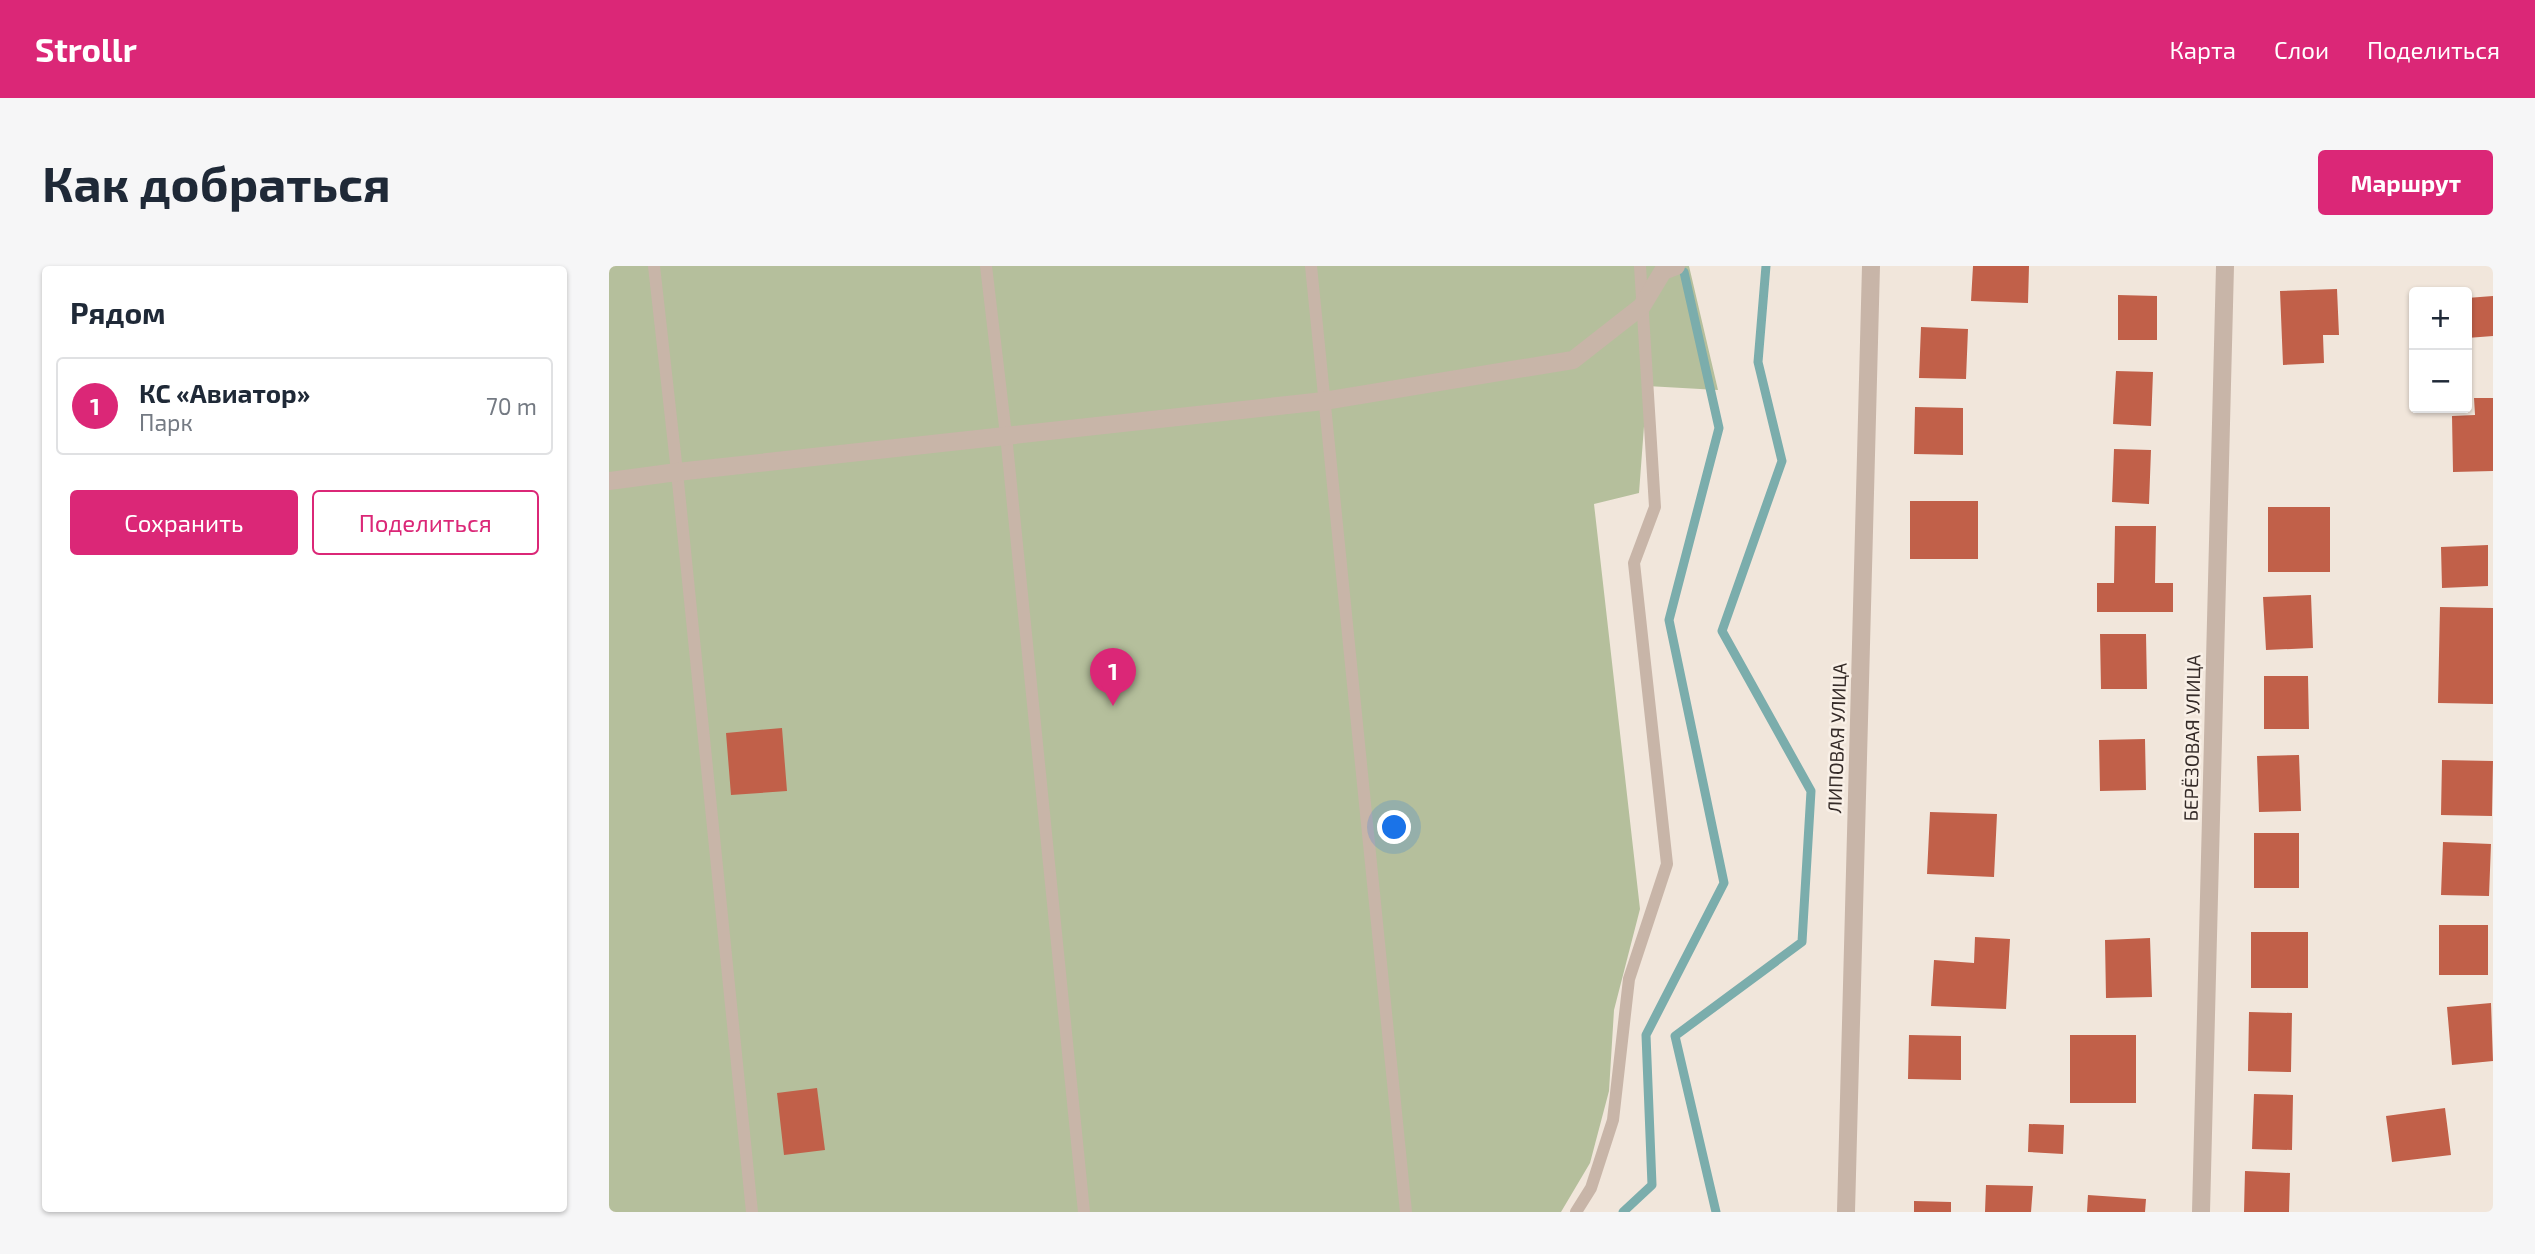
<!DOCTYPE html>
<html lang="ru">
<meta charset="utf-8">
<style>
:root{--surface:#fff;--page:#f6f6f7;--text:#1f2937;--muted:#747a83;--line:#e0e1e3;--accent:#db2777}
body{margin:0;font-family:"Exo 2",sans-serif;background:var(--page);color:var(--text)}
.controls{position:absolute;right:21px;top:21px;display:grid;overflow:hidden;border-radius:7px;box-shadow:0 2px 5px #0004}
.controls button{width:63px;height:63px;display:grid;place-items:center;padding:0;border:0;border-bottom:2px solid var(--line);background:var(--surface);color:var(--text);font:35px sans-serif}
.you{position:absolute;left:786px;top:562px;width:24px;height:24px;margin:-18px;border:5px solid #fff;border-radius:50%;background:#1a73e8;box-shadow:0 0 0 10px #1a73e833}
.badge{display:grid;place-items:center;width:46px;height:46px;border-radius:50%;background:var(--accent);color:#fff;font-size:23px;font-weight:700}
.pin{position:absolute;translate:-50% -58px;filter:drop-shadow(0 2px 4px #0008)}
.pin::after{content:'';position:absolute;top:37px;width:24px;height:21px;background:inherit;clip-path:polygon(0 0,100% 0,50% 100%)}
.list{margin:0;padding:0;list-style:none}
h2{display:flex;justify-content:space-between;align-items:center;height:91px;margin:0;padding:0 28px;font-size:30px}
h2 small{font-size:23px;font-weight:400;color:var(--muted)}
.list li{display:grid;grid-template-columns:46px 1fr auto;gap:21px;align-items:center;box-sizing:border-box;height:98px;margin:0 14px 14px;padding:0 14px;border:2px solid var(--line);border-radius:7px}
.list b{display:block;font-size:26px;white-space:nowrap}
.list p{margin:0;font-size:23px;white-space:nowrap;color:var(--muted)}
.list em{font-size:23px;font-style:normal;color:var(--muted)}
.actions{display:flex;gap:14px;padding:21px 28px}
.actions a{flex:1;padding:16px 0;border:2px solid var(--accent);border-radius:7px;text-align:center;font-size:24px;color:var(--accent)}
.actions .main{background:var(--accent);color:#fff}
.map{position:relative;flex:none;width:1884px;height:946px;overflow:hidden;border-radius:7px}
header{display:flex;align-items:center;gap:42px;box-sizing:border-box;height:98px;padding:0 35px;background:var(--accent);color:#fff}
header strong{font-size:33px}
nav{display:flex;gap:38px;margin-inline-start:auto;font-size:24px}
.intro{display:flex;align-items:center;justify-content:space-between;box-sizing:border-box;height:168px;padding:0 42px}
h1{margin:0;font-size:49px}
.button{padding:18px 32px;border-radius:7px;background:var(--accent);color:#fff;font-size:24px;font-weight:700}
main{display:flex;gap:42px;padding:0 42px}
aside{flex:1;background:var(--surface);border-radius:7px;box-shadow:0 2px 5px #0004}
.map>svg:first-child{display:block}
</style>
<header>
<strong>Strollr</strong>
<nav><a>Карта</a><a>Слои</a><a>Поделиться</a></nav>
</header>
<div class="intro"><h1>Как добраться</h1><a class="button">Маршрут</a></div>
<main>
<aside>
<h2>Рядом<small></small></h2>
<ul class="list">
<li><span class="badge">1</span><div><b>КС «Авиатор»</b><p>Парк</p></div><em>70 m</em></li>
</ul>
<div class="actions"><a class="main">Сохранить</a><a>Поделиться</a></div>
</aside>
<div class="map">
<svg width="1884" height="946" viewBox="0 0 1884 946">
<rect width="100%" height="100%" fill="#f1e6db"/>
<path fill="#b5bf9c" d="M0,0H1080L1109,124L1038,120L1030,227L985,238L1031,643L1005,744L1000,825L981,897L952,946H0Z"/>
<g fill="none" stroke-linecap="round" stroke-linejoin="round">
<path stroke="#7badac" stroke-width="9" d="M1014,946L1043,919L1037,769L1115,617L1060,354L1110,162L1075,6
M1107,946L1066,770L1193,676L1202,525L1113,365L1173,195L1149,96L1157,0"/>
</g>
<path fill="#c16049" d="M1364,0H1420L1419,37L1362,35Z
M1728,23L1730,69H1714L1715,97L1674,99L1671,25Z
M1509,29L1548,30V74H1509Z
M1884,30V70L1858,72V32Z
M1312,61L1359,63L1357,113L1310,112Z
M1507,105L1544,106L1542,160L1504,158Z
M1865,132H1884V205L1844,206L1843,150L1866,149Z
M1306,141L1354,142V189L1305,188Z
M1505,183L1542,184L1540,238L1503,236Z
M1301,235H1369V293H1301Z
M1659,241H1721V306H1659Z
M1506,260H1547L1546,317H1564V346H1488V317H1505Z
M1879,279V320L1833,322L1832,281Z
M1702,329L1704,382L1657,384L1654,331Z
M1831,341L1884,342V438L1829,437Z
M1491,368H1537L1538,423H1492Z
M1655,410H1699L1700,463H1655Z
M173,462L178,525L122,529L117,467Z
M1536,473L1537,524L1491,525L1490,474Z
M1690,489L1692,545L1650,546L1648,490Z
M1833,494L1884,495L1883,550L1832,549Z
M1321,546L1388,548L1385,611L1318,608Z
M1645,567H1690V622H1645Z
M1834,576L1882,578L1880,630L1832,629Z
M1830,659H1879V709H1830Z
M1642,666H1699V722H1642Z
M1366,671L1401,673L1397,743L1322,740L1325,694L1365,697Z
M1541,672L1543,731L1497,732L1496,674Z
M1882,737L1884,795L1843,799L1838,741Z
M1640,746L1683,747L1682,806L1639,805Z
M1300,769L1352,770V814L1299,813Z
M1461,769H1527V837H1461Z
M208,822L216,884L175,889L168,827Z
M1645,828L1684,829L1683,884L1643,883Z
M1836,842L1842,889L1783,896L1777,850Z
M1420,858L1455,859L1454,888L1419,886Z
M1636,905L1681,907L1680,946H1635Z
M1377,919L1424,920L1422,946H1376Z
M1479,929L1537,933L1536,946H1478Z
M1305,935L1342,936V946H1305Z"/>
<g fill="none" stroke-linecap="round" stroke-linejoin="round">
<path stroke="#c8b5a8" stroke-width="12" d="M45,0L68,206L143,946
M377,0L397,169L475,946
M702,0L797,946
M967,946L982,922L1004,854L1020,713L1058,598L1025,297L1046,241L1031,0"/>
<path stroke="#c8b5a8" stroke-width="18" d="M0,215L68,206L715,135L964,94L1033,40L1054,5L1067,0
M1237,946L1262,0
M1592,946L1616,0"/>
</g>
<g text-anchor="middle" stroke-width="5" stroke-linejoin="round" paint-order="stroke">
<g font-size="19" fill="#352b28" stroke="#f9f0e7">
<text transform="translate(1228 472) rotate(-88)" y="7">ЛИПОВАЯ УЛИЦА</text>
<text transform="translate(1583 472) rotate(-89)" y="7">БЕРЁЗОВАЯ УЛИЦА</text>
</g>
</g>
</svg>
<div class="controls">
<button>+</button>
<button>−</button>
</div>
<div class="you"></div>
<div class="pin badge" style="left:504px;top:440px">1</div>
</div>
</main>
